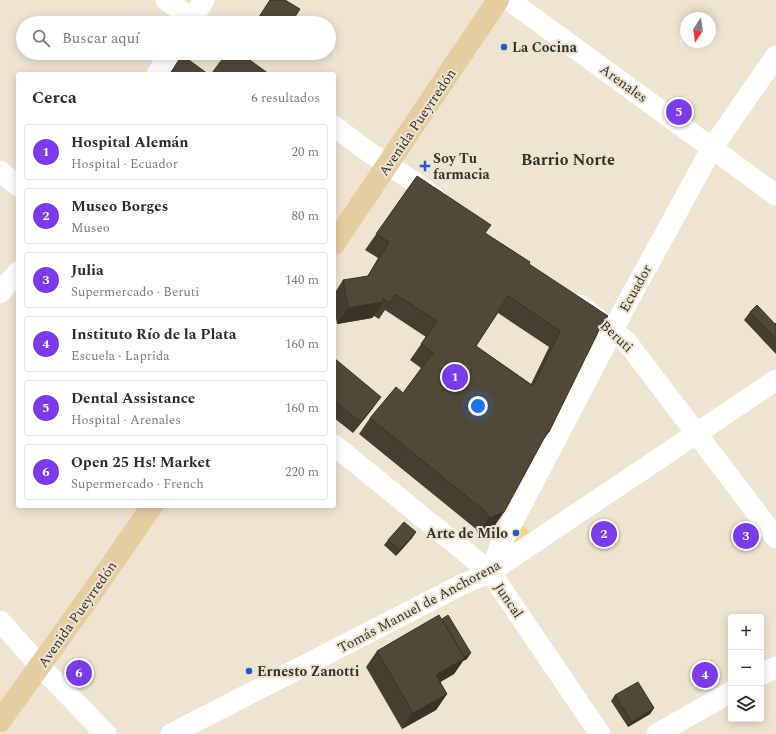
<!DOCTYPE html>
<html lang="es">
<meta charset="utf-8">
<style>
:root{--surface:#fff;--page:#f7f7f7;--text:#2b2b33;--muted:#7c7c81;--line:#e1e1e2;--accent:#7c3aed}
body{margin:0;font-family:Spectral,serif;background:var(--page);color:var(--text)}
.controls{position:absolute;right:12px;bottom:12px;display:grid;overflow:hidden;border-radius:4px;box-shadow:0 2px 10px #0003}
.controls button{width:36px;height:36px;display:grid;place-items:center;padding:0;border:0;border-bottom:1px solid var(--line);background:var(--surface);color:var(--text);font:20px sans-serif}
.compass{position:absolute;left:680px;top:12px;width:36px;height:36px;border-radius:50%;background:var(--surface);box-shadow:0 2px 10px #0003;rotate:193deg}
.you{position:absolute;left:478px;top:406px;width:14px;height:14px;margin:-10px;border:3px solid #fff;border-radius:50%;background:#1a73e8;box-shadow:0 0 0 6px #1a73e833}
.badge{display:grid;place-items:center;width:26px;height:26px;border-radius:50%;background:var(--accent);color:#fff;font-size:13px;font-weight:700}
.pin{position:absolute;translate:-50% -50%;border:2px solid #fff;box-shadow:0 1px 4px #0006}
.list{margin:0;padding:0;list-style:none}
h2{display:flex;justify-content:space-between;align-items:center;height:52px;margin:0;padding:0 16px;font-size:17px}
h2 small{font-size:13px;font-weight:400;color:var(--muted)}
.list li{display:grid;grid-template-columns:26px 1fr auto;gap:12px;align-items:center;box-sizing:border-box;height:56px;margin:0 8px 8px;padding:0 8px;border:1px solid var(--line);border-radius:4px}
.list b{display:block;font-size:15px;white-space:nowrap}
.list p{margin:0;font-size:13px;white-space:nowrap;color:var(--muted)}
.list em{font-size:13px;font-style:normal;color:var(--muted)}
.icon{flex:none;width:22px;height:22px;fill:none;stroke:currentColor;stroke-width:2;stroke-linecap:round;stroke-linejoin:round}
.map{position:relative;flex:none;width:776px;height:734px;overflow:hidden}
.search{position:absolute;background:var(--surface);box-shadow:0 2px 10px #0003;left:16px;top:16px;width:320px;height:44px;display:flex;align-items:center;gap:10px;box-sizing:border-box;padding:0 14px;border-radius:22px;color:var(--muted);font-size:15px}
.panel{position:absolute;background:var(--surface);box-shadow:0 2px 10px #0003;left:16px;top:72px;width:320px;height:436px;border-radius:4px}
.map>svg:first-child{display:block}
</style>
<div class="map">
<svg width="776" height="734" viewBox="0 0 776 734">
<rect width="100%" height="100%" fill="#efe4d0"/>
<path fill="#f8d18d" d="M523,525L530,533L499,560Z"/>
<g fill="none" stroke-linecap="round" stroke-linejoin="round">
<path stroke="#fff" stroke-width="21" d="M166,0L198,23
M509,0L776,195
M190,23L204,0
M157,74L170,53
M334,126L363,148L411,180L436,198
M0,171L18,186
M0,293L18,272
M580,305L626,341L776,538
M334,445L490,572L600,734
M490,571L502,542L625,307L712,148L776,56
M0,621L40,666L106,734
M761,675L776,667
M171,734L461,585L490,572L776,380
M657,734L731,692"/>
<path stroke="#e6cda0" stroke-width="22" d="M334,244L498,0
M0,721L87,600L152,506"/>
</g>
<path fill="#473e30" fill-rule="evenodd" d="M417,176L485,233L529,264L601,326L541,443L504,512L493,528L478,534L476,529L359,434L370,418L403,393L421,368L410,360L426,337L385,310L379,319L374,316L372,318L337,324L334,306V294L343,280L367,277L378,258L365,250ZM498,313L549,347L531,384L476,346Z
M750,312L775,324L776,323V354L744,320Z
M334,358L373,408L353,433L334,418Z
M416,532L412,538L396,556L384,545L388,540Z
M377,651L467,659L463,661L454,674L440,682L447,694L436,710L402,729L366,667Z
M615,695L654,708L650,714L628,727L611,701Z"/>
<path fill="#393227" d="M383,302L372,318L337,324L348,308Z
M381,397L373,408L353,433L361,422Z
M548,431L549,432L538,448Z
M504,512L493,528L478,534L489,518Z
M416,532L412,538L396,556L400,550Z
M471,653L467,659L463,661L454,674L425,691L436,675L454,662Z
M447,694L436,710L402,729L413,713Z
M654,708L650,714L628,727L632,722Z"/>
<path fill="#524838" stroke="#393227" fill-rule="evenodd" d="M270,0H285L300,9L291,23H255Z
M227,53H240L269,74H214L212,73Z
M182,55L208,74H170Z
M417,176L491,225L485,233L530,262L529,264L608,316L601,326L549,432L548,431L504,512L489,518L487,513L370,418L396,387L403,393L433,353L421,344L437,321L395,294L390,303L383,298V302L348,308L343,280L368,276L389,242L376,234ZM508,296L560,331L533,386L476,346Z
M757,305L775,324L776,323V339L750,312Z
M334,358L381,397L361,422L334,401Z
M404,522L416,532L400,550L388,540Z
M439,615L465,658L436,675L447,694L413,713L377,651Z
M448,615L471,653L464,657L442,619Z
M638,682L654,708L632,722L615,695Z"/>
<g fill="#1e5bc7" stroke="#efe4d0" stroke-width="1.5">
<circle cx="504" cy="47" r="4"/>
<path d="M423 160h4v4h4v4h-4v4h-4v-4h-4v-4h4z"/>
<circle cx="516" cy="533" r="4"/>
<circle cx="249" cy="671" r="4"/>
</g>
<g text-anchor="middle" stroke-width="4" stroke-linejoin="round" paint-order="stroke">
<g font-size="14" font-weight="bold" fill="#343028" stroke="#efe4d0" text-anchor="start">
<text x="512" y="52">La Cocina</text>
<text x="433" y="163">Soy Tu<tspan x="433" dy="16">farmacia</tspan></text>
<text x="508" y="538" text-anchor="end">Arte de Milo</text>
<text x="257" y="676">Ernesto Zanotti</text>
</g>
<g font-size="14" fill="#343028" stroke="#efe4d0">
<text transform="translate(624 83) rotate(36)" y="5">Arenales</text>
<text transform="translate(417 122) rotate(-56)" y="5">Avenida Pueyrredón</text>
<text transform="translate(635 288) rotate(-61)" y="5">Ecuador</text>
<text transform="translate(617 336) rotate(43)" y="5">Beruti</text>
<text transform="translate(509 600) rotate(56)" y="5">Juncal</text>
<text transform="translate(419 606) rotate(-28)" y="5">Tomás Manuel de Anchorena</text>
<text transform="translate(77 614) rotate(-55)" y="5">Avenida Pueyrredón</text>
</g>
<g font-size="16" font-weight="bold" fill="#343028" stroke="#efe4d0">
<text x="568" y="165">Barrio Norte</text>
</g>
</g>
</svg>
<div class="controls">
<button>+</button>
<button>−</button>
<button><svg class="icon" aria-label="layers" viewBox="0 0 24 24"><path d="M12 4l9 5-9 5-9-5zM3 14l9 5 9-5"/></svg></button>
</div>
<svg class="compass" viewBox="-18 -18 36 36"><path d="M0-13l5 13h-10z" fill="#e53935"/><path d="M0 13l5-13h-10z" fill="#7c7c81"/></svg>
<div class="you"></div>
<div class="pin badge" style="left:455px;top:377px">1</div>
<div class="pin badge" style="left:604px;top:534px">2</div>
<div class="pin badge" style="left:746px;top:536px">3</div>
<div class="pin badge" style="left:705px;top:675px">4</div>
<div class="pin badge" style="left:679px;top:112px">5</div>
<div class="pin badge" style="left:79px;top:673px">6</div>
<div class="search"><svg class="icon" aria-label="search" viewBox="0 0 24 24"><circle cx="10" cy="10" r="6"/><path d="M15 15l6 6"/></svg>Buscar aquí</div>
<section class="panel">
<h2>Cerca<small>6 resultados</small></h2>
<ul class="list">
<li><span class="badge">1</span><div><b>Hospital Alemán</b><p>Hospital · Ecuador</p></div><em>20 m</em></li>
<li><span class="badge">2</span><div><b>Museo Borges</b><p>Museo</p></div><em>80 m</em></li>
<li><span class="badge">3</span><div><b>Julia</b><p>Supermercado · Beruti</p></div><em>140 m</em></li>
<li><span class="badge">4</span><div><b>Instituto Río de la Plata</b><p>Escuela · Laprida</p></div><em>160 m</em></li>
<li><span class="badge">5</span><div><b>Dental Assistance</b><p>Hospital · Arenales</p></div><em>160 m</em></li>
<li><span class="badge">6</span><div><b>Open 25 Hs! Market</b><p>Supermercado · French</p></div><em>220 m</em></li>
</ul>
</section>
</div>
